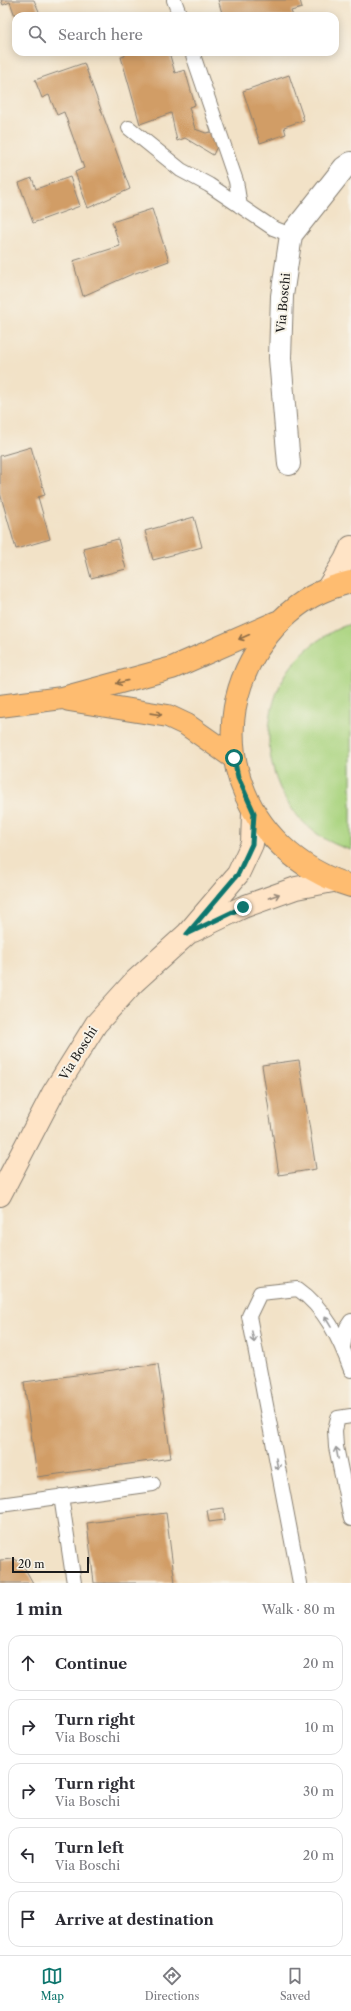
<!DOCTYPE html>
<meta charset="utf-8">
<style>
body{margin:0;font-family:"Libre Caslon Text",serif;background:#f7f7f7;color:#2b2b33}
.scale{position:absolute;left:12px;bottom:10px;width:77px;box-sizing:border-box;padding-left:4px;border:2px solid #1c1c1c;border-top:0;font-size:11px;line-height:14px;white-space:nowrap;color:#1c1c1c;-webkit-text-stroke:3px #f7f3e8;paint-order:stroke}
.stop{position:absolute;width:12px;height:12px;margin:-9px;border:3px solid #0f766e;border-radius:50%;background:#fff}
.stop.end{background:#0f766e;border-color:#fff;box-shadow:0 1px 4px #0008}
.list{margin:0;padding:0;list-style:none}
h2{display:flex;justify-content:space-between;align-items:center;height:52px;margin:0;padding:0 16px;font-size:17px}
h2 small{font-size:13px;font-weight:400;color:#7c7c81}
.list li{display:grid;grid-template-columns:26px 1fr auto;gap:12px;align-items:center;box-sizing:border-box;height:56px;margin:0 8px 8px;padding:0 8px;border:1px solid #e1e1e2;border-radius:12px}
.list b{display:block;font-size:15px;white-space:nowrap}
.list p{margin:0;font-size:13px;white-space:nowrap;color:#7c7c81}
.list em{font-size:13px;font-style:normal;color:#7c7c81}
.icon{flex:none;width:22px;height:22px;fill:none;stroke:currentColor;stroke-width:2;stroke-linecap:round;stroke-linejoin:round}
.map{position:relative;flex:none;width:351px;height:1583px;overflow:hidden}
.search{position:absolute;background:#fff;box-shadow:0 2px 10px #0003;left:12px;right:12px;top:12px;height:44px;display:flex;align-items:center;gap:10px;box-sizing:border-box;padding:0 14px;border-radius:12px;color:#7c7c81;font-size:15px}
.sheet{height:372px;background:#fff}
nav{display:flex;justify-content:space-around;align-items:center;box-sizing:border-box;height:56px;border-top:1px solid #e1e1e2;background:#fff;font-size:11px;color:#7c7c81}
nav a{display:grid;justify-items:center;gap:2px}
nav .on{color:#0f766e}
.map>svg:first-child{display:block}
.green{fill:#aad480;stroke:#63784e}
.building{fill:#d19d66}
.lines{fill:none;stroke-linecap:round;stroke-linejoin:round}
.service-casing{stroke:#877f72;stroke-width:16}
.minor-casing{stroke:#877f72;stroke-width:24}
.secondary-casing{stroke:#877f72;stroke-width:24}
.primary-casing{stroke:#877f72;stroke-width:24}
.service{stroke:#fff;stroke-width:14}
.minor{stroke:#fff;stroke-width:22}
.secondary{stroke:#ffe4c6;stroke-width:22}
.primary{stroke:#febc70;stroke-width:22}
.oneway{stroke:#8d6c46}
.oneway2{stroke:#998a7a}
.oneway3{stroke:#999}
.route{stroke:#0f766e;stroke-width:5}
.labels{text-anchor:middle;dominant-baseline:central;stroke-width:4;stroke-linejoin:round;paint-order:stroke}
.street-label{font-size:12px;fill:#1c1c1c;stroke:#f7f3e8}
</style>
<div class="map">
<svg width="351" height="1583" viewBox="0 0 351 1583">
<rect width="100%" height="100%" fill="#f7f3e8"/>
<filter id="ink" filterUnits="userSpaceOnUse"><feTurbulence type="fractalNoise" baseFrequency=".025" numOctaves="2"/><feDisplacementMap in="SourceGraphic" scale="8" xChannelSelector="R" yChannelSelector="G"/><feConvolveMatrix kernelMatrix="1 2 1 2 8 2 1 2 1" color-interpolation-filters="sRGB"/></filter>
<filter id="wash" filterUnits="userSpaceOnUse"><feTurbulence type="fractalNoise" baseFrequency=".012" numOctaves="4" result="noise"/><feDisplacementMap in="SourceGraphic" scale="16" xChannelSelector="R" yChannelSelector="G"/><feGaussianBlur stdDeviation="0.9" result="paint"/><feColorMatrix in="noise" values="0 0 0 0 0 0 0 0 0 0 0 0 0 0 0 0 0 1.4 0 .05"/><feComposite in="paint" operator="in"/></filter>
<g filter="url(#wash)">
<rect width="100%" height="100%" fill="#f2e2c7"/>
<path class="green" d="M 351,624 L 351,850 C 259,824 240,696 316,642 C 327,634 339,627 351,624 Z"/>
<g id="blocks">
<path class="building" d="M 1,0 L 34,0 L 41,16 L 15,16 L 10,2 L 3,5 Z
M 218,0 L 300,0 L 302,8 L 291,11 L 293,16 L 223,16 Z
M 124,52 L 169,52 L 175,73 L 185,70 L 195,105 L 189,107 L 195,129 L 206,133 L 215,131 L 219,142 L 213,155 L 185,138 L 177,141 L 171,113 L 140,124 L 121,57 L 125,56 Z
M 84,63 L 130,189 L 88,208 L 75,172 L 84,168 L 64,112 L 57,115 L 49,95 L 42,98 L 35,80 Z
M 289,75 L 304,120 L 284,127 L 286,134 L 260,143 L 243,91 Z
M 70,177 L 80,206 L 33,223 L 19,183 L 32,178 L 36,189 Z
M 152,209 L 169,261 L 130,275 L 83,296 L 73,261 L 120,246 L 112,222 Z
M 31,447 L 45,495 L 38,497 L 50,539 L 16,549 L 0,493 L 0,456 Z
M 194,517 L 202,547 L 153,560 L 145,531 Z
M 118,539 L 126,569 L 91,578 L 83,548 Z
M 299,1060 L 316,1169 L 279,1175 L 262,1065 Z
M 158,1364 L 171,1458 L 37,1477 L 24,1382 Z
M 224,1508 L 225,1520 L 209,1522 L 207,1510 Z
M 166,1513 L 175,1583 L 94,1583 L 87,1523 Z
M 15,1559 L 23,1565 L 33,1583 L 0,1583 L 0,1560 Z"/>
</g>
</g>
<g filter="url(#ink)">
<use href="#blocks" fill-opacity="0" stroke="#877f72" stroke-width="1"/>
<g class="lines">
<g class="service-casing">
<path id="service" d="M 174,0 L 180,16
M 192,52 L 236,181 L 240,206
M 129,128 L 181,170 L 209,185 L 273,228 L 291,235
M 343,1347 L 347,1327 L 351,1321
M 351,1416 L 338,1418 L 335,1430 L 336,1447 L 351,1519
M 61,1496 L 74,1583
M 0,1505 L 153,1484
M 300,1583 L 249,1316 L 260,1293 L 298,1289 C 325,1308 340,1339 351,1370"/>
</g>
<g class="minor-casing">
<path id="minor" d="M 289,464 L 280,358 L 282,296 L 291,235 L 344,168 L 351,163"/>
</g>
<g class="secondary-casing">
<path id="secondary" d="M 327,589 L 345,560 L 351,547
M 193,931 L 243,907 L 296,888 L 333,881
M 0,1195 L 53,1093 L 96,1024 L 134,982 L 187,934 L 238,874 L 252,844 L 253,813"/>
</g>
<g class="primary-casing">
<path id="primary" d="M 351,582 C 343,584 335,586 328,589 C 304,598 284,615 268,635 C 195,727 241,853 351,886
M 69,700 L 168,716 L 187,725 L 234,758
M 0,706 L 62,698 L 172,668 L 277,622"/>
</g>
<use href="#service" class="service"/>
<use href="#minor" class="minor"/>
<use href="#secondary" class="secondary"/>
<use href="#primary" class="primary"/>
</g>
<defs><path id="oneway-shaft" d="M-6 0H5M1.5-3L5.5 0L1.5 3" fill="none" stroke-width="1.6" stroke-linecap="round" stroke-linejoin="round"/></defs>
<g class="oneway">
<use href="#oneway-shaft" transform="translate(244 637) rotate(156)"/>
<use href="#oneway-shaft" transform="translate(122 682) rotate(165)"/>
<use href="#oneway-shaft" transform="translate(156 714) rotate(8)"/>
</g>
<use class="oneway2" href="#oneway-shaft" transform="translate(274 896) rotate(-20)"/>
<g class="oneway3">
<use href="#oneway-shaft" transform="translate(328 1322) rotate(-121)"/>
<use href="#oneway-shaft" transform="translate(253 1337) rotate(79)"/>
<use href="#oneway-shaft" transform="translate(337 1453) rotate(-101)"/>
<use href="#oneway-shaft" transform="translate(277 1464) rotate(79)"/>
</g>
</g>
<g class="lines" filter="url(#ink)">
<path class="route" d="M 234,758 L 238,777 L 254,813 L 252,844 L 238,874 L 187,934 L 243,907"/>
</g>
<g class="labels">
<g class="street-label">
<text transform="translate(283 303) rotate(-85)">Via Boschi</text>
<text transform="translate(78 1053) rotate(-58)">Via Boschi</text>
</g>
</g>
</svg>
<div class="scale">20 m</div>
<div class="stop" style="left:234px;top:758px"></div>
<div class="stop end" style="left:243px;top:907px"></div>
<div class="search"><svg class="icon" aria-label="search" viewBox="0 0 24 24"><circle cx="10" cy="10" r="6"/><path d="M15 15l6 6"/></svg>Search here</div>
</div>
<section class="sheet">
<h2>1 min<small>Walk · 80 m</small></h2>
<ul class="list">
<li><svg class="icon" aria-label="ahead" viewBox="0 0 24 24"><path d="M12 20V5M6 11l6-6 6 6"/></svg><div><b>Continue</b></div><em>20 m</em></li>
<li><svg class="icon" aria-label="right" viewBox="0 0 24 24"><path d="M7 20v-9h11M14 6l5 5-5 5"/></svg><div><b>Turn right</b><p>Via Boschi</p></div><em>10 m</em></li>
<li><svg class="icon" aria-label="right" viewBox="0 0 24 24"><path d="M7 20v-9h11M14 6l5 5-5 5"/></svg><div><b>Turn right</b><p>Via Boschi</p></div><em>30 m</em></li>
<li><svg class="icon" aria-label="left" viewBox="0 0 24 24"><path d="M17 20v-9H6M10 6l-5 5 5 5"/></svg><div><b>Turn left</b><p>Via Boschi</p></div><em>20 m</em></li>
<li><svg class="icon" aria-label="arrive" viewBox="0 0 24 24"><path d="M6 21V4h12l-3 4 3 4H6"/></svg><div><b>Arrive at destination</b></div></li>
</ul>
</section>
<nav>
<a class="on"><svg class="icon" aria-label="map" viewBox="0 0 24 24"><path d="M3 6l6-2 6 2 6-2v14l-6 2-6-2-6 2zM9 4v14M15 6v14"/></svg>Map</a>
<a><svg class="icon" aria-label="directions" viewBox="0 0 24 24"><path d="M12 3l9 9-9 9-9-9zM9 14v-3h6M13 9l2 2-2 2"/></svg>Directions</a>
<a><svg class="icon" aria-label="saved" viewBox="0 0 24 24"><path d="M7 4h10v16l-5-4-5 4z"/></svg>Saved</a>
</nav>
